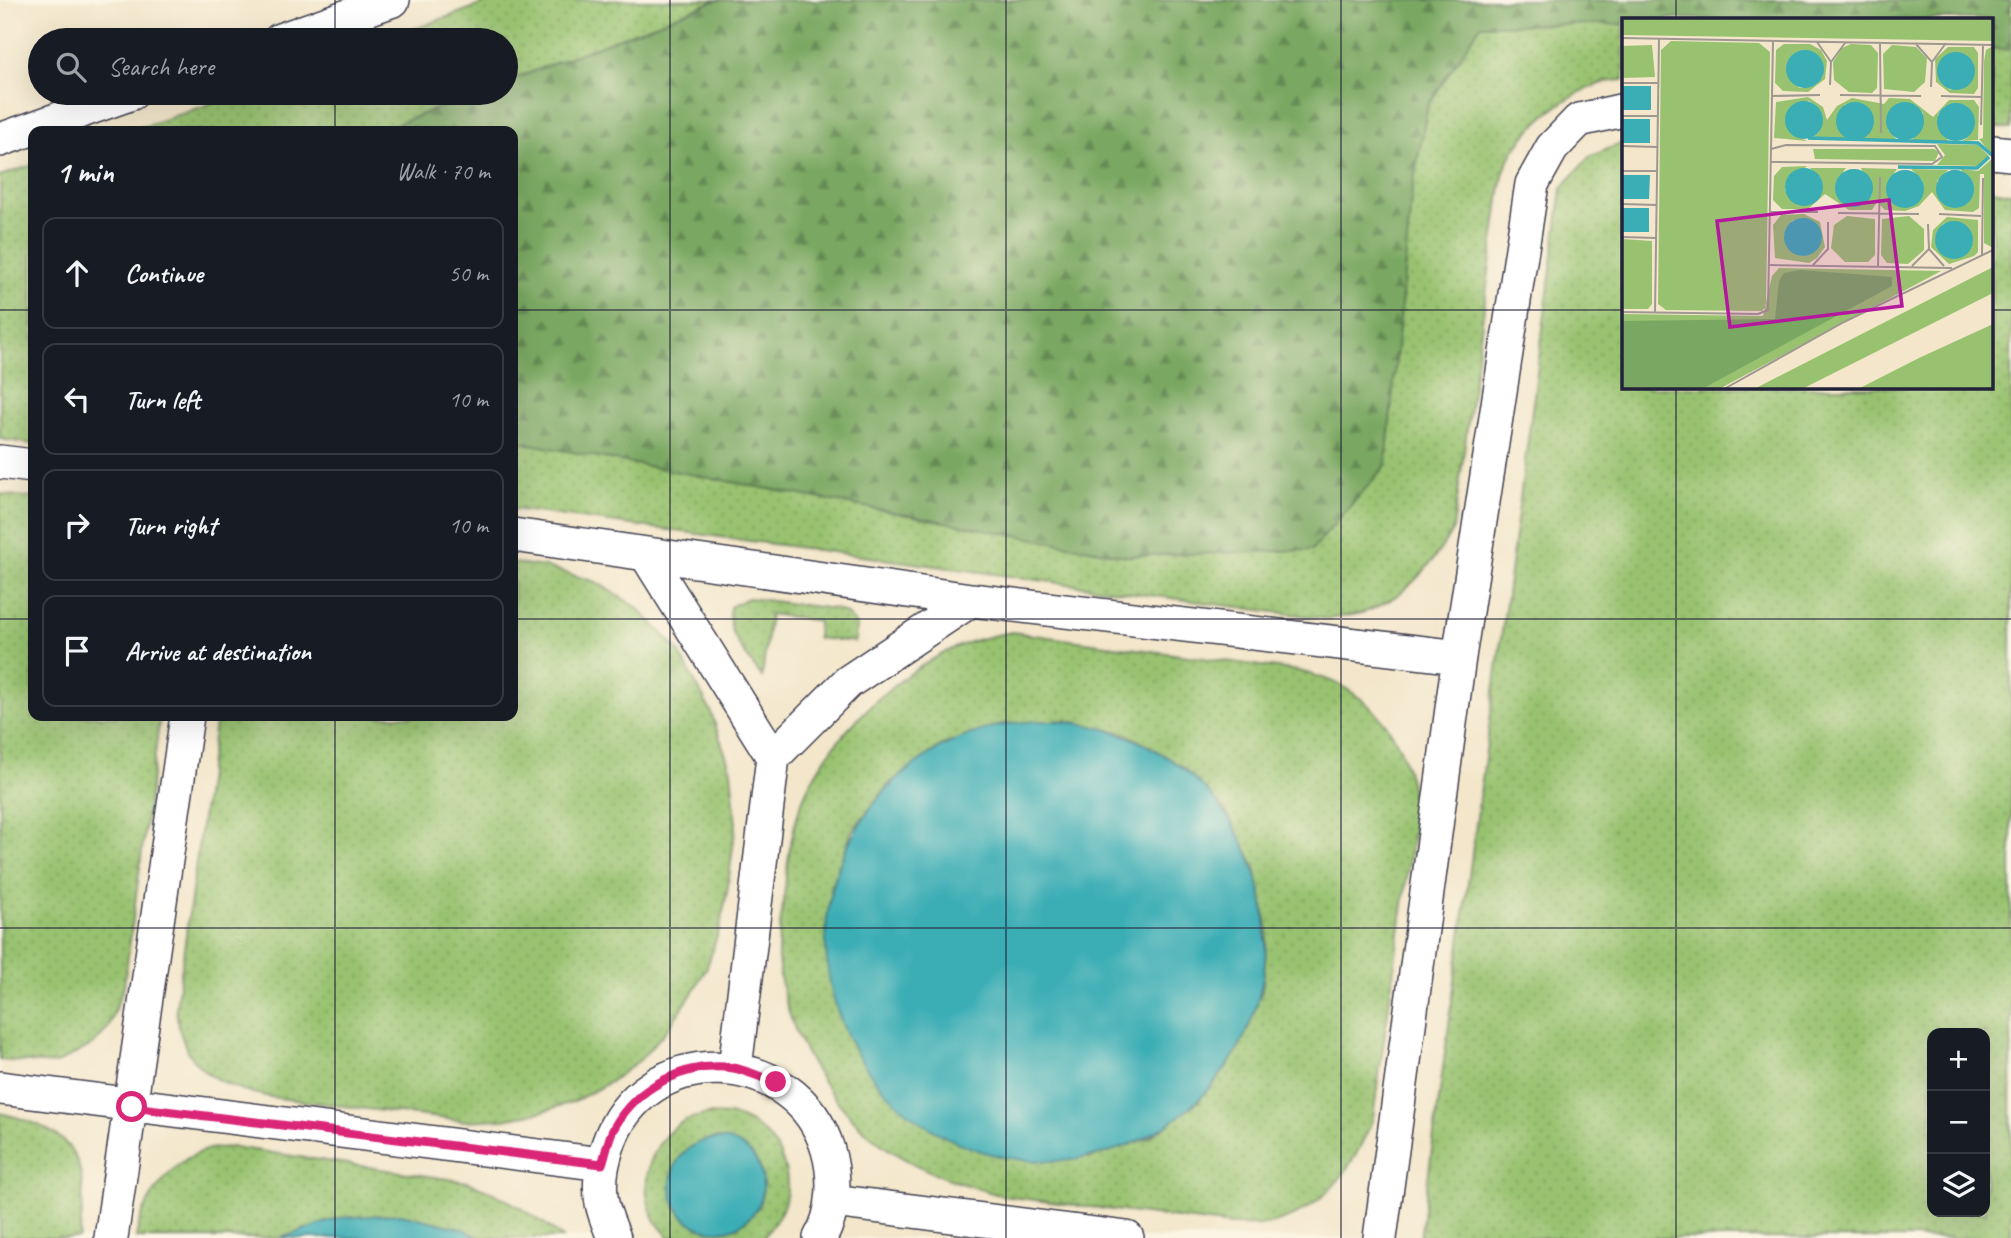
<!DOCTYPE html>
<meta charset="utf-8">
<style>
body{margin:0;font-family:Caveat,sans-serif;background:#20242c;color:#f1f3f6}
.controls{position:absolute;right:21px;bottom:21px;display:grid;overflow:hidden;border-radius:14px;box-shadow:0 7px 28px #0002}
.controls button{width:63px;height:63px;display:grid;place-items:center;padding:0;border:0;border-bottom:2px solid #363941;background:#171b24;color:#f1f3f6;font:35px sans-serif}
.stop{position:absolute;width:21px;height:21px;margin:-16px;border:5px solid #db2777;border-radius:50%;background:#fff}
.stop.end{background:#db2777;border-color:#fff;box-shadow:0 2px 7px #0008}
.list{margin:0;padding:0;list-style:none}
h2{display:flex;justify-content:space-between;align-items:center;height:91px;margin:0;padding:0 28px;font-size:30px}
h2 small{font-size:23px;font-weight:400;color:#9ea1a6}
.list li{display:grid;grid-template-columns:46px 1fr auto;gap:21px;align-items:center;box-sizing:border-box;height:112px;margin:0 14px 14px;padding:0 14px;border:2px solid #363941;border-radius:14px}
.list b{display:block;font-size:26px;white-space:nowrap}
.list em{font-size:23px;font-style:normal;color:#9ea1a6}
.icon{flex:none;width:38px;height:38px;fill:none;stroke:currentColor;stroke-width:2;stroke-linecap:round;stroke-linejoin:round}
.map{position:relative;flex:none;width:2011px;height:1238px;overflow:hidden}
.search{position:absolute;background:#171b24;box-shadow:0 7px 28px #0002;left:28px;top:28px;width:490px;height:77px;display:flex;align-items:center;gap:18px;box-sizing:border-box;padding:0 24px;border-radius:38px;color:#9ea1a6;font-size:26px}
.panel{position:absolute;background:#171b24;box-shadow:0 7px 28px #0002;left:28px;top:126px;width:490px;height:595px;border-radius:14px}
.map>svg:first-child{display:block}
.grass{fill:url(#grass-dots);stroke:#5d7255;stroke-width:2;fill-rule:evenodd}
.forest{fill:url(#forest-firs);stroke:#4e654e;stroke-width:2}
.water{fill:#3badb5;stroke:#2e6878;stroke-width:2}
.lines{fill:none;stroke-linecap:round;stroke-linejoin:round}
.lane-casing{stroke:#413f50;stroke-width:36}
.lane{stroke:#fff;stroke-width:33}
.route{stroke:#db2777;stroke-width:9}
.grid{fill:none;stroke:#22223b;stroke-width:2;stroke-opacity:0.55}
.inset-river{fill:none;stroke:#3badb5;stroke-width:3.5}
.inset-road{fill:none;stroke:#9f9891;stroke-width:2}
.view{fill:#b5179e;fill-opacity:0.15;stroke:#b5179e;stroke-width:3.5}
.inset-edge{fill:none;stroke:#22223b;stroke-width:3.5}
</style>
<div class="map">
<svg width="2011" height="1238" viewBox="0 0 2011 1238">
<defs>
<pattern id="grass-dots" width="8" height="8" patternUnits="userSpaceOnUse" patternTransform="scale(1.75)"><rect width="8" height="8" fill="#98c26f"/><path d="M2 2h.1M6 6h.1" fill="none" stroke="#83a661" stroke-width="1.8" stroke-linecap="round"/></pattern>
<pattern id="forest-firs" width="22" height="20" patternUnits="userSpaceOnUse" patternTransform="scale(1.75)"><rect width="22" height="20" fill="#7aa862"/><path d="M5 1l3.5 6h-7zM16 11l3.5 6h-7z" fill="#648852"/></pattern>
</defs>
<rect width="100%" height="100%" fill="#fcf5e5"/>
<filter id="ink" filterUnits="userSpaceOnUse"><feTurbulence type="fractalNoise" baseFrequency=".0143" numOctaves="2"/><feDisplacementMap in="SourceGraphic" scale="14" xChannelSelector="R" yChannelSelector="G"/><feConvolveMatrix kernelMatrix="1 2 1 2 8 2 1 2 1" color-interpolation-filters="sRGB"/></filter>
<filter id="wash" filterUnits="userSpaceOnUse"><feTurbulence type="fractalNoise" baseFrequency=".00686" numOctaves="4" result="noise"/><feDisplacementMap in="SourceGraphic" scale="28" xChannelSelector="R" yChannelSelector="G"/><feGaussianBlur stdDeviation="1.57" result="paint"/><feColorMatrix in="noise" values="0 0 0 0 0 0 0 0 0 0 0 0 0 0 0 0 0 1.4 0 .05"/><feComposite in="paint" operator="in"/></filter>
<g filter="url(#wash)">
<rect width="100%" height="100%" fill="#f3e6ca"/>
<path class="grass" d="M 494,0 L 2011,0 L 2011,129 L 1992,126 L 1992,19 L 1624,19 L 1624,80 C 1579,80 1517,129 1504,172 C 1500,186 1499,201 1497,215 L 1453,529 C 1433,565 1405,598 1365,612 C 1353,616 1339,617 1327,619 L 513,509 L 513,131 L 131,131 L 241,93 L 506,93 L 506,40 L 384,40 Z
M 1624,142 L 1624,387 L 1992,387 L 1992,190 L 2011,193 L 2011,1238 L 1420,1238 L 1562,188 L 1589,157 ZM 1932,1033 L 1985,1033 L 1985,1212 L 1932,1212 Z
M 33,165 L 33,444 L 0,439 L 0,176 Z
M 0,494 L 33,498 L 33,716 L 160,716 L 124,986 L 108,1028 L 94,1044 L 56,1064 L 0,1060 Z
M 513,563 L 546,567 L 596,582 L 638,608 L 678,650 L 710,710 L 731,770 L 736,823 L 727,893 L 720,927 L 707,967 L 692,994 L 666,1031 L 640,1060 L 610,1082 L 575,1101 L 541,1112 L 504,1119 L 464,1121 L 270,1097 C 216,1085 181,1069 176,1008 L 216,716 L 513,716 Z
M 748,598 L 835,609 L 847,614 L 856,625 L 855,642 L 817,638 L 818,621 L 770,614 L 762,677 C 746,654 726,636 730,607 Z
M 1012,632 L 1299,671 C 1312,675 1328,678 1340,685 C 1394,715 1411,760 1415,819 L 1373,1118 C 1354,1167 1325,1210 1270,1224 C 1258,1226 1244,1225 1232,1225 L 1003,1196 C 946,1180 890,1161 850,1116 C 812,1075 782,1016 778,959 C 777,936 783,909 785,886 C 788,855 793,820 806,792 C 831,737 892,679 946,652 C 967,641 989,636 1012,632 ZM 1065,720 L 1127,734 L 1182,766 L 1226,811 L 1255,867 L 1268,929 L 1262,992 L 1200,1100 L 1149,1138 L 1090,1158 L 830,890 L 852,831 L 891,782 L 942,745 L 1002,724 Z
M 0,1113 C 79,1131 90,1161 79,1238 L 0,1238 Z
M 708,1114 C 715,1115 723,1114 730,1115 C 768,1122 795,1164 785,1201 C 781,1216 772,1226 763,1238 L 670,1238 C 666,1233 659,1227 656,1221 C 635,1187 650,1138 686,1120 C 693,1117 701,1116 708,1114 ZM 714,1138 C 750,1143 766,1163 761,1199 L 700,1142 Z
M 234,1147 L 468,1182 C 504,1196 533,1213 563,1238 L 480,1238 L 463,1229 L 339,1218 L 281,1238 L 136,1238 C 141,1203 171,1160 206,1150 C 215,1147 226,1148 234,1147 Z"/>
<path class="forest" d="M 717,0 L 2011,0 L 2011,50 L 1992,48 L 1992,19 L 1624,19 L 1624,24 L 1481,25 L 1428,105 L 1412,190 L 1386,465 L 1312,550 L 1126,556 L 513,441 L 513,131 L 378,131 L 478,93 L 506,93 L 506,82 Z"/>
<path class="water" d="M826 941a220 220 0 1 1 440 0a220 220 0 1 1-440 0Z
M671 1185a46 46 0 1 1 92 0a46 46 0 1 1-92 0Z
M 401,1214 L 463,1229 L 480,1238 L 281,1238 L 339,1218 Z"/>
</g>
<g filter="url(#ink)">
<g class="lines">
<g class="lane-casing">
<path id="lane" d="M 280,40 L 393,0
M 0,140 L 132,93
M 1992,152 L 2011,154
M 0,462 L 33,466
M 513,535 L 971,600 L 1459,657
M 647,556 L 773,757
M 735,1068 L 773,757 L 848,682 L 971,600
M 0,1088 L 602,1164
M 833,1201 L 1127,1238
M 111,1238 L 187,716
M 614,1238 C 610,1227 604,1214 602,1203 C 598,1184 602,1163 608,1145 C 643,1039 797,1045 828,1150 C 836,1179 835,1212 820,1238
M 1380,1238 L 1459,657 L 1532,184 L 1552,148 L 1579,120 L 1624,110"/>
</g>
<use href="#lane" class="lane"/>
</g>
</g>
<g class="lines" filter="url(#ink)">
<path class="route" d="M 132,1107 L 602,1164 C 606,1153 608,1138 614,1128 C 637,1086 687,1061 734,1068 C 748,1071 762,1078 776,1082"/>
</g>
<path class="grid" d="M 335,0 L 335,40M 670,0 L 670,1238M 1006,0 L 1006,1238M 1341,0 L 1341,1238M 1676,0 L 1676,19M 335,93 L 335,131M 0,310 L 33,310M 513,310 L 1624,310M 1992,310 L 2011,310M 1676,387 L 1676,1238M 0,619 L 33,619M 513,619 L 2011,619M 335,716 L 335,1238M 0,928 L 2011,928"/>
<g transform="translate(1622 18)">
<rect width="371" height="371" fill="#f3e6ca"/>
<path d="M 0,0 L 371,0 L 371,23 L 0,17 ZM 49,23 L 137,25 L 148,34 L 144,288 L 140,293 L 44,292 L 36,286 L 39,32 ZM 188,26 L 199,32 L 205,43 L 203,61 L 186,74 L 161,73 L 153,65 L 154,32 L 162,26 ZM 188,33 L 200,43 L 201,58 L 194,67 L 178,70 L 169,64 L 168,39 ZM 229,26 L 249,27 L 256,35 L 255,70 L 250,75 L 227,74 L 212,62 L 211,44 L 220,30 ZM 30,27 L 33,59 L 0,60 L 0,28 ZM 270,27 L 294,29 L 305,40 L 303,64 L 292,74 L 262,71 L 261,36 ZM 371,28 L 371,136 L 369,136 L 357,121 L 361,120 L 362,44 L 364,32 ZM 326,29 L 352,29 L 356,35 L 356,70 L 352,76 L 328,75 L 314,64 L 313,41 ZM 328,35 L 339,35 L 329,72 L 320,66 ZM 186,79 L 201,89 L 205,102 L 215,88 L 230,80 L 262,86 L 267,80 L 288,81 L 311,99 L 327,82 L 352,82 L 357,89 L 356,122 L 340,123 L 345,120 L 323,88 L 316,97 L 326,123 L 290,123 L 301,95 L 288,85 L 269,91 L 266,112 L 276,123 L 239,122 L 247,114 L 232,84 L 222,87 L 223,119 L 227,122 L 188,122 L 197,114 L 196,89 L 187,83 L 167,90 L 168,115 L 185,123 L 152,120 L 154,84 ZM 315,126 L 356,127 L 367,138 L 356,148 L 315,147 L 323,137 ZM 191,131 L 312,131 L 317,134 L 313,143 L 193,141 ZM 371,140 L 371,230 L 362,225 L 362,156 L 358,156 L 357,190 L 351,194 L 323,192 L 310,174 L 297,188 L 283,193 L 263,192 L 255,184 L 250,192 L 227,192 L 203,176 L 186,191 L 160,191 L 151,182 L 152,158 L 160,149 L 185,148 L 163,167 L 163,173 L 188,187 L 199,176 L 199,161 L 188,150 L 224,150 L 221,154 L 243,185 L 250,177 L 239,150 L 275,151 L 272,155 L 289,189 L 300,178 L 300,162 L 289,151 L 326,152 L 315,163 L 319,184 L 328,189 L 344,186 L 350,178 L 339,151 L 356,153 ZM 159,197 L 182,196 L 198,204 L 203,229 L 195,240 L 187,245 L 153,240 L 151,207 ZM 180,200 L 200,221 L 195,231 L 181,238 L 171,235 L 162,217 L 170,203 ZM 225,198 L 253,201 L 253,237 L 246,244 L 223,244 L 209,230 L 212,207 ZM 287,198 L 302,211 L 302,232 L 286,246 L 265,245 L 259,237 L 260,201 ZM 325,199 L 356,202 L 356,234 L 352,238 L 327,246 L 309,229 L 311,212 ZM 332,203 L 346,209 L 351,224 L 343,237 L 328,240 L 318,234 L 313,220 L 321,206 ZM 0,221 L 30,223 L 30,286 L 26,291 L 0,291 ZM 371,249 L 371,275 L 180,371 L 132,371 ZM 157,250 L 319,253 L 97,371 L 0,371 L 0,296 L 141,298 L 150,258 ZM 371,306 L 371,371 L 236,371 L 297,340 Z" fill="#98c26f" fill-rule="evenodd"/>
<path d="M 178,252 L 270,259 L 270,268 L 80,371 L 0,371 L 0,303 L 153,301 L 157,263 L 162,255 Z" fill="#7aa862"/>
<path d="M164 51a19 19 0 1 1 38 0a19 19 0 1 1-38 0ZM315 53a19 19 0 1 1 38 0a19 19 0 1 1-38 0ZM 0,68 L 29,68 L 29,92 L 0,92 ZM163 102a19 19 0 1 1 38 0a19 19 0 1 1-38 0ZM214 103a19 19 0 1 1 38 0a19 19 0 1 1-38 0ZM264 103a19 19 0 1 1 38 0a19 19 0 1 1-38 0ZM315 104a19 19 0 1 1 38 0a19 19 0 1 1-38 0ZM 0,101 L 28,101 L 28,125 L 0,125 ZM163 169a19 19 0 1 1 38 0a19 19 0 1 1-38 0ZM213 170a19 19 0 1 1 38 0a19 19 0 1 1-38 0ZM264 171a19 19 0 1 1 38 0a19 19 0 1 1-38 0ZM314 171a19 19 0 1 1 38 0a19 19 0 1 1-38 0ZM 0,157 L 28,157 L 27,181 L 0,181 ZM 0,190 L 27,190 L 27,214 L 0,214 ZM162 219a19 19 0 1 1 38 0a19 19 0 1 1-38 0ZM313 222a19 19 0 1 1 38 0a19 19 0 1 1-38 0Z" fill="#3badb5"/>
<path class="inset-river" d="M 186,120 L 356,125 L 371,138M 276,149 L 355,150 L 367,139"/>
<path class="inset-road" d="M 0,20 L 371,27M 195,24 L 209,44 L 208,67M 258,25 L 259,115M 293,25 L 310,44 L 309,69M 209,44 L 223,25M 310,44 L 324,25M 0,65 L 36,65M 218,77 L 299,78M 150,78 L 198,77M 319,78 L 359,79M 0,98 L 36,98M 359,107 L 361,27M 0,128 L 35,129M 149,144 L 310,146 L 320,139 L 313,128 L 164,127 L 149,131M 0,153 L 35,153M 0,186 L 35,187M 149,194 L 196,194M 216,195 L 297,196M 317,196 L 359,198M 306,206 L 307,231 L 322,248M 0,219 L 34,220M 360,237 L 361,160M 148,247 L 330,250M 191,247 L 206,231 L 206,204M 256,248 L 258,159M 290,248 L 307,231M 0,294 L 136,296 L 146,292 L 151,24M 33,295 L 37,21M 102,371 L 222,304 L 371,232"/>
<path class="view" d="M 267,182 L 280,288 L 108,309 L 95,203 Z"/>
<rect width="371" height="371" class="inset-edge"/>
</g>
</svg>
<div class="controls">
<button>+</button>
<button>−</button>
<button><svg class="icon" aria-label="layers" viewBox="0 0 24 24"><path d="M12 4l9 5-9 5-9-5zM3 14l9 5 9-5"/></svg></button>
</div>
<div class="stop" style="left:132px;top:1107px"></div>
<div class="stop end" style="left:776px;top:1082px"></div>
<div class="search"><svg class="icon" aria-label="search" viewBox="0 0 24 24"><circle cx="10" cy="10" r="6"/><path d="M15 15l6 6"/></svg>Search here</div>
<section class="panel">
<h2>1 min<small>Walk · 70 m</small></h2>
<ul class="list">
<li><svg class="icon" aria-label="ahead" viewBox="0 0 24 24"><path d="M12 20V5M6 11l6-6 6 6"/></svg><div><b>Continue</b></div><em>50 m</em></li>
<li><svg class="icon" aria-label="left" viewBox="0 0 24 24"><path d="M17 20v-9H6M10 6l-5 5 5 5"/></svg><div><b>Turn left</b></div><em>10 m</em></li>
<li><svg class="icon" aria-label="right" viewBox="0 0 24 24"><path d="M7 20v-9h11M14 6l5 5-5 5"/></svg><div><b>Turn right</b></div><em>10 m</em></li>
<li><svg class="icon" aria-label="arrive" viewBox="0 0 24 24"><path d="M6 21V4h12l-3 4 3 4H6"/></svg><div><b>Arrive at destination</b></div></li>
</ul>
</section>
</div>
